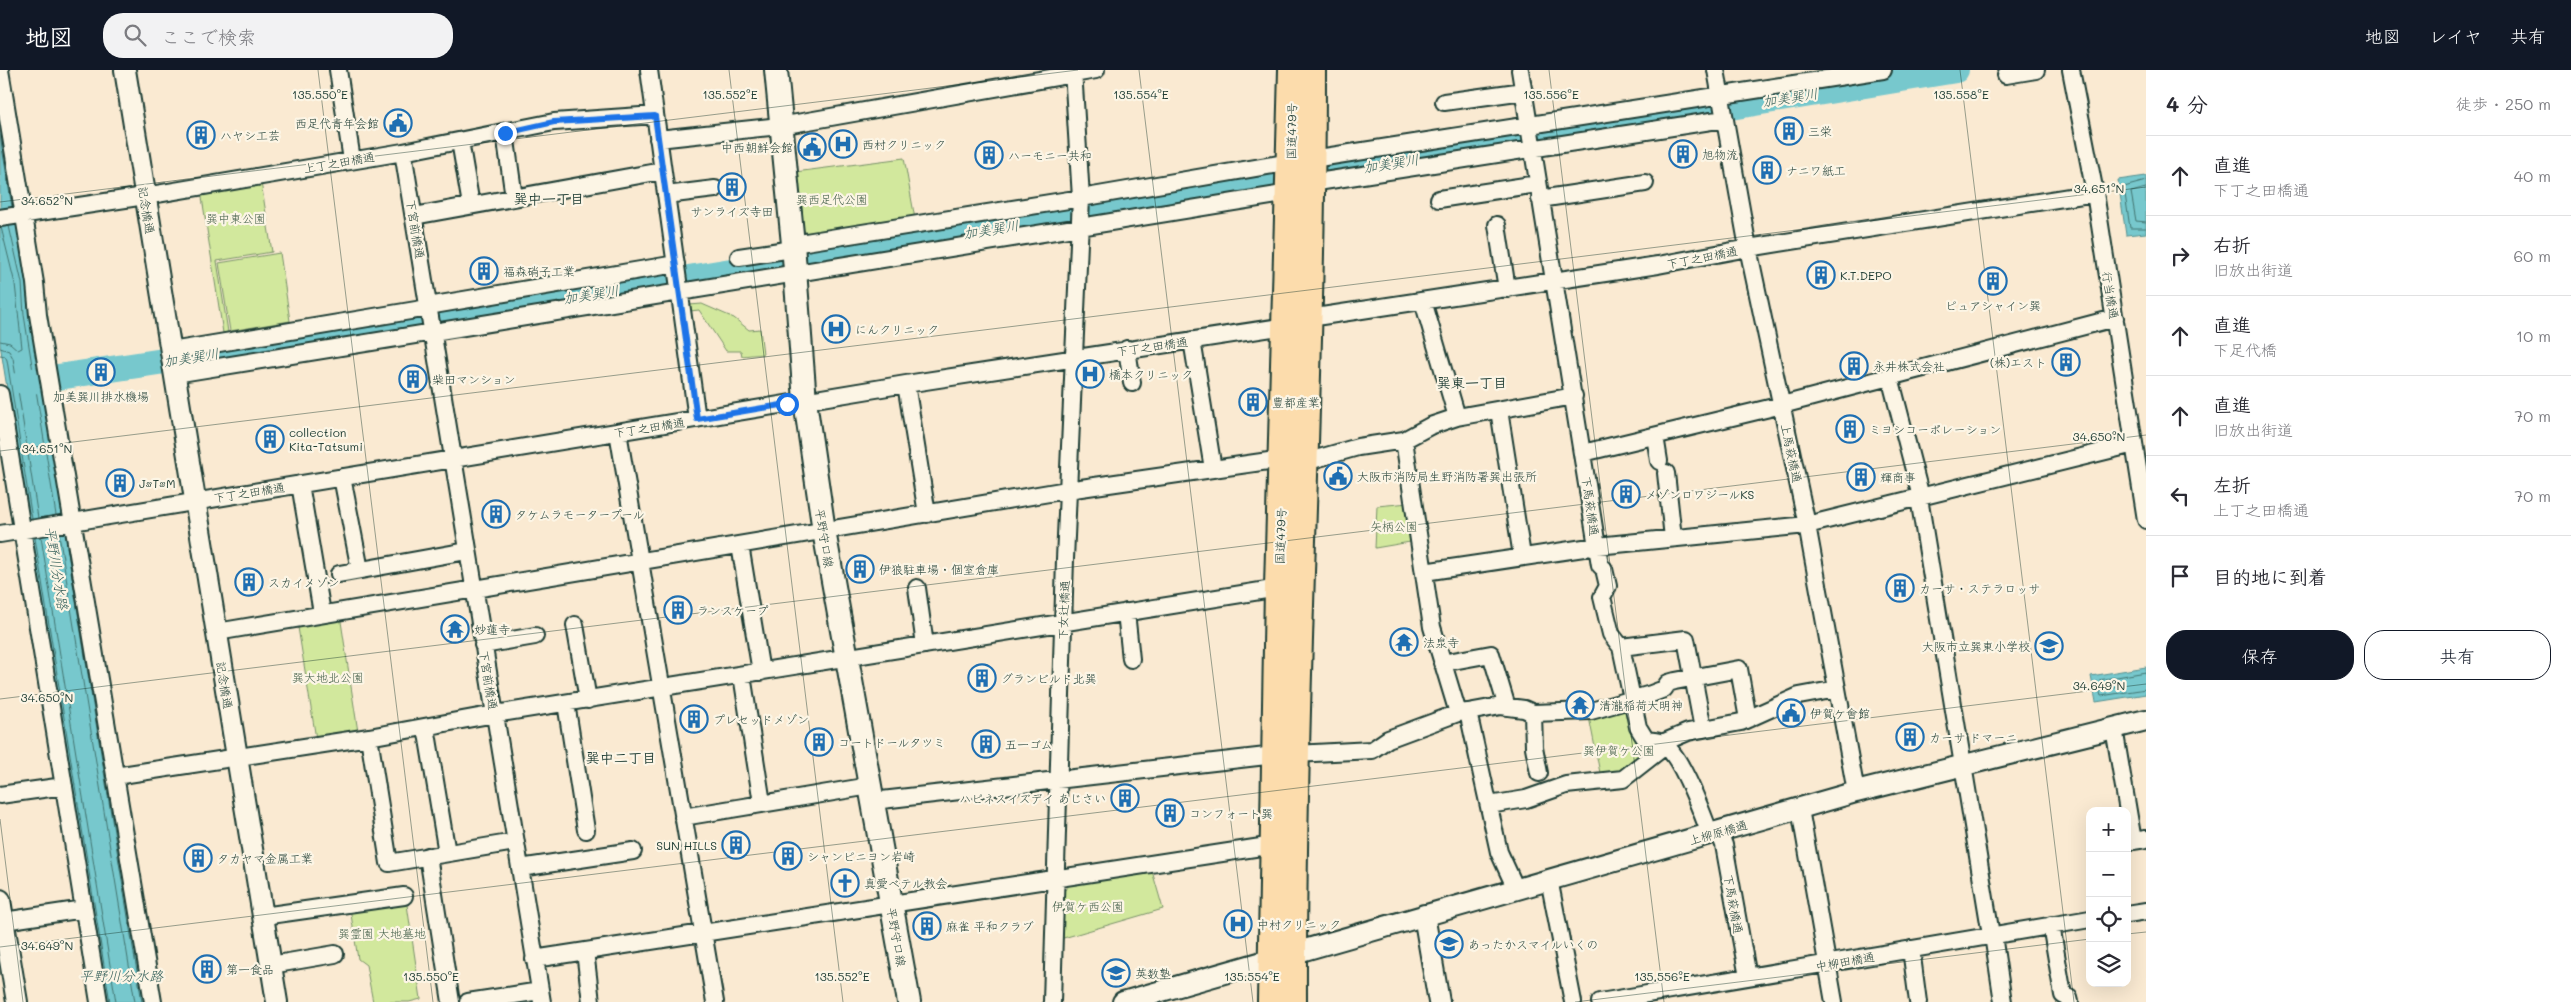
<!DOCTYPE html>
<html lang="ja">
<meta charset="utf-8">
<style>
body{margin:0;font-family:Mali,"Klee One",sans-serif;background:#f2f2f3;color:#2b2b33}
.controls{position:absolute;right:15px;bottom:15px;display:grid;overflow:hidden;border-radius:10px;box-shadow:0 5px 20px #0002}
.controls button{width:45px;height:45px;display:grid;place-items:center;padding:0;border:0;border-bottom:1px solid #e1e1e2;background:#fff;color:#2b2b33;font:25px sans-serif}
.stop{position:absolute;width:15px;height:15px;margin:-11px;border:4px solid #1a73e8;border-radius:50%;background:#fff}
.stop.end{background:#1a73e8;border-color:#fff;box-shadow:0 1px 5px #0008}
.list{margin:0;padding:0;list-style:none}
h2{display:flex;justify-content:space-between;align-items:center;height:65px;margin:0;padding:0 20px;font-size:21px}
h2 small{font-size:16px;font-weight:400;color:#7c7c81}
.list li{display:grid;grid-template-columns:32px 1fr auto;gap:15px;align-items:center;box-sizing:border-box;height:80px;padding:0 20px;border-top:1px solid #e1e1e2}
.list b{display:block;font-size:19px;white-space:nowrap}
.list p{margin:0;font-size:16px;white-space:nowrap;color:#7c7c81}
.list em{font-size:16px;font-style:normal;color:#7c7c81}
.actions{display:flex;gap:10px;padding:15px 20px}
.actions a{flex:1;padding:11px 0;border:1px solid #111827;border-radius:20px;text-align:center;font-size:18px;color:#111827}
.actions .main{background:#111827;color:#fff}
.icon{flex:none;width:28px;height:28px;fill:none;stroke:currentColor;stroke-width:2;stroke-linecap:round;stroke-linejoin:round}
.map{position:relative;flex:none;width:2146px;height:932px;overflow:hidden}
header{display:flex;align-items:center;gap:30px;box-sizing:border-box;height:70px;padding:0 25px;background:#111827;color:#fff}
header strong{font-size:24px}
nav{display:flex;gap:28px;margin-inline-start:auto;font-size:18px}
.search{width:350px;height:45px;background:#f2f2f3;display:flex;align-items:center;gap:12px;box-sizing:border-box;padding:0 18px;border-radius:20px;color:#7c7c81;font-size:19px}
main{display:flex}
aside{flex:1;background:#fff}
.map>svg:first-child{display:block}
.green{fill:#d2e89d;stroke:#789268}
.water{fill:#77c8cd;stroke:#549090}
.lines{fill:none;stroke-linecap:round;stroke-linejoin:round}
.shore{stroke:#427571;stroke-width:1}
.river{stroke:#77c8cd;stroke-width:26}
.minor-casing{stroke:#1f3d34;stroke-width:20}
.tertiary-casing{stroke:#1f3d34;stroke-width:24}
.secondary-casing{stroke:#1f3d34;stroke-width:26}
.trunk-casing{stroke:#1f3d34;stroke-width:30}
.minor{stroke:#fcf5e5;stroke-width:16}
.tertiary{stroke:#fcf5e5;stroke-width:20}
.secondary{stroke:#fcf5e5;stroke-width:22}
.trunk{stroke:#fcdcac;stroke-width:26}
.route{stroke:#1a73e8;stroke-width:6}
.ticks{fill:none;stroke:#1f3d34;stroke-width:1;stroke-opacity:0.45}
.labels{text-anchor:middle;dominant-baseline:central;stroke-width:4.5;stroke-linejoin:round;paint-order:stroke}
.poi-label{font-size:12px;fill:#1f3d34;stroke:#fcf5e5;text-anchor:start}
.street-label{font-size:12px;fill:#1f3d34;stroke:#fcf5e5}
.park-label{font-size:12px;fill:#435f49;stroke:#fcf5e5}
.water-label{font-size:14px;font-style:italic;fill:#35605a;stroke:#fcf5e5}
.neighbourhood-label{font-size:14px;font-weight:bold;fill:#1f3d34;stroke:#fcf5e5}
.ticks-label{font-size:12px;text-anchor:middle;fill:#1f3d34;stroke:#fcf5e5;stroke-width:4.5;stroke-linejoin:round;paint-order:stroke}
</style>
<header>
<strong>地図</strong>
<div class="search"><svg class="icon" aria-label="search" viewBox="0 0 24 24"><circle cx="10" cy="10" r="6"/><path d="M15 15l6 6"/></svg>ここで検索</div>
<nav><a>地図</a><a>レイヤ</a><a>共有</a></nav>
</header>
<main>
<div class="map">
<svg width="2146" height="932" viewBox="0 0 2146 932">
<rect width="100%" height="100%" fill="#faead2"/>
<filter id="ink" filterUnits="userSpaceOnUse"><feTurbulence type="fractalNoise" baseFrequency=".02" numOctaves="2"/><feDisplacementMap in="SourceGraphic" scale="10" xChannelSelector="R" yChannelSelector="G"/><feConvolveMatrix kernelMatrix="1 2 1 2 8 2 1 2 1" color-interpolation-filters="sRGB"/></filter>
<g filter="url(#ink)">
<path class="green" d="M 904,88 L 915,149 L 810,165 L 803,160 L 795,102 Z
M 261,112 L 272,182 L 217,191 L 228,262 L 223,263 L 201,121 Z
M 280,183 L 290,251 L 230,261 L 219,193 Z
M 702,234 L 734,248 L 749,260 L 760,259 L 763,284 L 742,286 L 741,281 L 726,281 L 699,240 L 690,241 L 689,235 Z
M 1409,433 L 1416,471 L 1375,478 L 1377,436 Z
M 340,545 L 358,662 L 316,669 L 297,551 Z
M 1629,637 L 1657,679 L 1630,702 L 1601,708 L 1589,647 Z
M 1152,801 L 1163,839 L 1060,869 L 1064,821 L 1069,815 Z
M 406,828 L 421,929 L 409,932 L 373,932 L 366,895 L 358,889 L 350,838 Z"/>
<path class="water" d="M 0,35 L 147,932 L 105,932 L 0,274 Z
M 2146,106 L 2146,163 L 2126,165 L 2118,110 Z
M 2146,597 L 2146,624 L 2096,632 L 2091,606 Z"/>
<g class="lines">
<path class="shore" d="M 0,65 L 12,137
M 2146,111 L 2124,117 L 2130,158 L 2146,158
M 2146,118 L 2131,122 L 2136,151 L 2146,152
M 9,156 L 22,213 L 24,245 L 56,445
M 0,271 L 10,273 L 18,280 L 22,278 L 15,214 L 1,157
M 0,278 L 9,281 L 13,288 L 38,448
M 0,285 L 5,286 L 7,290 L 32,449
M 59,464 L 135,932
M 41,467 L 116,932
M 35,468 L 110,932
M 67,477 L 142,932
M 2146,602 L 2099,610 L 2097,612 L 2101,626 L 2146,619"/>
<path class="river" d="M 25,312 L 403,255 L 1956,0"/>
<g class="minor-casing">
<path id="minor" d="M 0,0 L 35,213 L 38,245 L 153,932
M 338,0 L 352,90
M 649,0 L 697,349
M 1520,0 L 1600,495 L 1604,499 L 1608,516 L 1602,527 L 1611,564 L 1621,577 L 1638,657 L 1646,670 C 1651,671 1658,671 1662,673 C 1681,684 1702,743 1710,764
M 1716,0 L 1748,178 L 1807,455 L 1856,722
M 2071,0 L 2095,123 L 2146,450
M 2006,5 L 2036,0
M 1444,32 L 1524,21
M 505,63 L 514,128
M 658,69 L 780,56 L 1096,0
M 460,71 L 471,135
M 403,82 L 542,932
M 1312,89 L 1883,0
M 1311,113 L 1724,49
M 666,125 L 715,119
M 1439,129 L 1537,114
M 1540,129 L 1645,113
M 414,146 L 662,101
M 0,148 L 145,126 L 403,82 L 554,52 L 655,45
M 1497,155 L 1507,219
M 793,174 L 1081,128 L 1291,92
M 739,187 L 793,179
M 1423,231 L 1457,347
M 428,236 L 676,194
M 1192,270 L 1213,399
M 1127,279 L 1132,313
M 171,281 L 428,238
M 175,304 L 1289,123
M 1890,307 L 1921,427
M 906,314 L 927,444
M 0,324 L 99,932
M 1499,340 L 1522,486
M 618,362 L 715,932
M 1655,366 L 1659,391
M 1404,370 L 1432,557 L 1458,643 L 1468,642 L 1499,782 L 1516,819
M 1583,383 L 1782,335 L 2115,248
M 1305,392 L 1358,377 L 1404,370 L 1430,356 L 1457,347 L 1574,326
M 1666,403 L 1673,468
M 342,407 L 360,500
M 300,414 L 322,543
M 1919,428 L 1991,865
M 0,464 L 906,314 L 1286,256 L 1309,248 L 1658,195 L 1748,178 L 2095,123
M 740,475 L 761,602
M 1424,502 L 1597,476 L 1807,455 L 2134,374
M 339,504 L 467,481
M 917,518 L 925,575
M 1126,542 L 1131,589
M 575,555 L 588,630
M 217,562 L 1067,420 L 1282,389
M 483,575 L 535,566
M 1621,577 L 1686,569 L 1703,659
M 1442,593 L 1491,584 L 1507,637
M 742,605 L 762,733
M 566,633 L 586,760
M 1468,642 L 1501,636 L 1524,639 L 1533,643 L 1591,641 L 1651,624 L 1664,619 L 1668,613 L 1675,611 L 1739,599 L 1748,649
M 1533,643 L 1534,677 L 1539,703
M 426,657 L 447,783
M 2114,658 L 2133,771 L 2146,769
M 369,667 L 389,793 L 515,772
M 1662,673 L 1688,662 L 1741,652 L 1799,626 L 1837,619
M 1295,684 L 1372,680 L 1388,669 L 1458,643
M 115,706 L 369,667 L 495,644 L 1285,517
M 0,725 L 64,716
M 873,731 L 1275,685
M 1489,735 L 1526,729 L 1566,715 L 1623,709 L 1665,676
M 1800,739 L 1834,932
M 683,747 L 870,716
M 1719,762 L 1724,775 L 1748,907
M 428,786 L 451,932
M 520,798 L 633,781
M 1549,809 L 1573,932
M 2127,844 L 2146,841
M 263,846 L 404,826
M 4,851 L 84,839
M 2051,855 L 2063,925 L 2069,928 L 2070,932
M 1993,865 L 2003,932
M 1911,879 L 1918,932
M 585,881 L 591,932
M 534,889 L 1274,775
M 271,895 L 335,884
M 468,932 L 540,921
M 1052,932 L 1065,489 L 1081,128 L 1073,0
M 1600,932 L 2090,849"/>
</g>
<g class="tertiary-casing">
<path id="tertiary" d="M 125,0 L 277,932
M 0,830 L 17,932
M 1424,845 L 1439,932
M 1123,932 L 1856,722 L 2146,650"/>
</g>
<g class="secondary-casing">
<path id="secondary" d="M 776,0 L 793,174 L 805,331 L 824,461 L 909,932"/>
</g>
<g class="trunk-casing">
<path id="trunk" d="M 1271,932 L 1278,517 L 1292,0
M 1293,932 C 1292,621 1312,311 1312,0"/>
</g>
<use href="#minor" class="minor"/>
<use href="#tertiary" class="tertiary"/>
<use href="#secondary" class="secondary"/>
<use href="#trunk" class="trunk"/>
</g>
</g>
<g class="lines" filter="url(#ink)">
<path class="route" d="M 505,63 L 554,52 L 655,46 L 697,349 L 787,334"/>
</g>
<path class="ticks" d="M 318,0 L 433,932M 729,0 L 843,932M 1139,0 L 1253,932M 1549,0 L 1664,932M 1960,0 L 2074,932M 0,132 L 1078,0M 0,381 L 2146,117M 0,629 L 2146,365M 0,749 L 23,932M 2127,864 L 2146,862M 0,877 L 2146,614M 1575,932 L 2090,869"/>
<defs>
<g id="civic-ring" transform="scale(1.4375)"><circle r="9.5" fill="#fcf5e5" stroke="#1f6fb2" stroke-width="1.5"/><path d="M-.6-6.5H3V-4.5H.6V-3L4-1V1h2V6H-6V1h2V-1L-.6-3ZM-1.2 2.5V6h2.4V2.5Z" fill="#1f6fb2"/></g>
<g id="building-ring" transform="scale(1.4375)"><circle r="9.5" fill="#fcf5e5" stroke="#1f6fb2" stroke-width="1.5"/><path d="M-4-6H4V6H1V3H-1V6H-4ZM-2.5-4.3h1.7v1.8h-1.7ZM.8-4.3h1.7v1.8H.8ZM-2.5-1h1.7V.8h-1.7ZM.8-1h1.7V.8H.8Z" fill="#1f6fb2"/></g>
<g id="hospital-ring" transform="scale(1.4375)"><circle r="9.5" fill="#fcf5e5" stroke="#1f6fb2" stroke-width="1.5"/><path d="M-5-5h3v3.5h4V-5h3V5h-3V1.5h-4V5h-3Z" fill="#1f6fb2"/></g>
<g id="temple-ring" transform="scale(1.4375)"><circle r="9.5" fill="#fcf5e5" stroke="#1f6fb2" stroke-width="1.5"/><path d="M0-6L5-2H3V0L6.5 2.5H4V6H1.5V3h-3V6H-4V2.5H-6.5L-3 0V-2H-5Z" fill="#1f6fb2"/></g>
<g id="school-ring" transform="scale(1.4375)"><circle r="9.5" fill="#fcf5e5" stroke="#1f6fb2" stroke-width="1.5"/><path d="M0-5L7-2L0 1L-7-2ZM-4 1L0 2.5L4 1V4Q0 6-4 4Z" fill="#1f6fb2"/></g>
<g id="church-ring" transform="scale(1.4375)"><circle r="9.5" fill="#fcf5e5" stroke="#1f6fb2" stroke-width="1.5"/><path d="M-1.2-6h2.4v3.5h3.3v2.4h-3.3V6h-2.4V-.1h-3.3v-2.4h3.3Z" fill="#1f6fb2"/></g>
</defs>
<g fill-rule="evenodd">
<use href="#civic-ring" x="398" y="53"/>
<use href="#building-ring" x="1789" y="61"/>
<use href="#building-ring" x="201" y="65"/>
<use href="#hospital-ring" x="843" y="74"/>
<use href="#civic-ring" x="812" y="77"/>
<use href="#building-ring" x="1683" y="84"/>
<use href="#building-ring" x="989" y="85"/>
<use href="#building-ring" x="1767" y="100"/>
<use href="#building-ring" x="732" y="117"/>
<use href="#building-ring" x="484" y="201"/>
<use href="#building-ring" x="1821" y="205"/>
<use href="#building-ring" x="1993" y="211"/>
<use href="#hospital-ring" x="836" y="259"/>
<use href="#building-ring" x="2066" y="292"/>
<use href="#building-ring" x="1854" y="296"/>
<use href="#building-ring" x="101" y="302"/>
<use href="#hospital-ring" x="1090" y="304"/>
<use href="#building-ring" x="413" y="309"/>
<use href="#building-ring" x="1253" y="332"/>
<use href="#building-ring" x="1850" y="359"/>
<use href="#building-ring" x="270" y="369"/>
<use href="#civic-ring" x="1338" y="406"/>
<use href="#building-ring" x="1861" y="407"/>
<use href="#building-ring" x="120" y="413"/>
<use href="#building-ring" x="1626" y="424"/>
<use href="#building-ring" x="496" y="444"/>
<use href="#building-ring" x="860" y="499"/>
<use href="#building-ring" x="249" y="512"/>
<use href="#building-ring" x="1900" y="518"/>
<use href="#building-ring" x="678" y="540"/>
<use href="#temple-ring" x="455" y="559"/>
<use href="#temple-ring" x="1404" y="572"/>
<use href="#school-ring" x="2049" y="576"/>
<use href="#building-ring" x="982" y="608"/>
<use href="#temple-ring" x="1580" y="635"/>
<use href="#civic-ring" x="1791" y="643"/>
<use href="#building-ring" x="694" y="649"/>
<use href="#building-ring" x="1910" y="667"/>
<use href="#building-ring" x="819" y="672"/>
<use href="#building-ring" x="986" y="674"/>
<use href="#building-ring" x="1125" y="728"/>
<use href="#building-ring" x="1170" y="743"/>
<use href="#building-ring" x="736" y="775"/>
<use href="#building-ring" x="788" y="786"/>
<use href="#building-ring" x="198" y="788"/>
<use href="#church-ring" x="845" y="813"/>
<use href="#hospital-ring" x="1238" y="854"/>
<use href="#building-ring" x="927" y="856"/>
<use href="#school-ring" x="1449" y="874"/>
<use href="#building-ring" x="207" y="899"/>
<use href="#school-ring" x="1116" y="903"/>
</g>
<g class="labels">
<g class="poi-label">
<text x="379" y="53" text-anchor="end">西足代青年会館</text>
<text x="1808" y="61">三栄</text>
<text x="220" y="65">ハヤシ工芸</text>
<text x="862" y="74">西村クリニック</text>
<text x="793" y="77" text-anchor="end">中西朝鮮会館</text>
<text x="1702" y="84">旭物流</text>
<text x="1008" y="85">ハーモニー共和</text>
<text x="1786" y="100">ナニワ紙工</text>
<text x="732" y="141" text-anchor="middle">サンライズ寺田</text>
<text x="503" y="201">福森硝子工業</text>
<text x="1840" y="205">K.T.DEPO</text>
<text x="1993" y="235" text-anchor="middle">ピュアシャイン巽</text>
<text x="855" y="259">にんクリニック</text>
<text x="2047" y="292" text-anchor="end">(株)エスト</text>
<text x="1873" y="296">永井株式会社</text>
<text x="1109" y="304">橋本クリニック</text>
<text x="432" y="309">柴田マンション</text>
<text x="101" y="326" text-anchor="middle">加美巽川排水機場</text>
<text x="1272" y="332">豊都産業</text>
<text x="1869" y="359">ミヨシコーポレーション</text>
<text x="289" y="362">collection<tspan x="289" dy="14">Kita-Tatsumi</tspan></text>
<text x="1357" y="406">大阪市消防局生野消防署巽出張所</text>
<text x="1880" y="407">輝商事</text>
<text x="139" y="413">J•T•M</text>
<text x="1645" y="424">メゾンロワジールKS</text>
<text x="515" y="444">タケムラモータープール</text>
<text x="879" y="499">伊狼駐車場・個室倉庫</text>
<text x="268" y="512">スカイメゾン</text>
<text x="1919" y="518">カーサ・ステラロッサ</text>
<text x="697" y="540">ランスケープ</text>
<text x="474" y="559">妙蓮寺</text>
<text x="1423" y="572">法泉寺</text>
<text x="2030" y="576" text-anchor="end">大阪市立巽東小学校</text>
<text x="1001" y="608">グランビルド北巽</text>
<text x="1599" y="635">清瀧稲荷大明神</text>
<text x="1810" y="643">伊賀ケ會館</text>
<text x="713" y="649">プレセッドメゾン</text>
<text x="1929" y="667">カーサ ドマーニ</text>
<text x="838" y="672">コートドールタツミ</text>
<text x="1005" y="674">五一ゴム</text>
<text x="1106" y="728" text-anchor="end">ハピネスイズデイ あじさい</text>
<text x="1189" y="743">コンフォート巽</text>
<text x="717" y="775" text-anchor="end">SUN HILLS</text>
<text x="807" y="786">シャンピニヨン岩崎</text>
<text x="217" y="788">タカヤマ金属工業</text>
<text x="864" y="813">真愛ベテル教会</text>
<text x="1257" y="854">中村クリニック</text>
<text x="946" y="856">麻雀 平和クラブ</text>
<text x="1468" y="874">あったかスマイルいくの</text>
<text x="226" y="899">第一食品</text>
<text x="1135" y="903">英数塾</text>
</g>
<g class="street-label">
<text transform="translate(1291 61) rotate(-89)">国道479号</text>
<text transform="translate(339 92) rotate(-10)">上丁之田橋通</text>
<text transform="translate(147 140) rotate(81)">記念橋通</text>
<text transform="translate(416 159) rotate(81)">下宮前橋通</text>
<text transform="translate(1702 187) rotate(-11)">下丁之田橋通</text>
<text transform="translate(2111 225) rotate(81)">行当橋通</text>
<text transform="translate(1152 276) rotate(-8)">下丁之田橋通</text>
<text transform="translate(649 357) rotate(-9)">下丁之田橋通</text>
<text transform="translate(1792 383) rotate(78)">上馬萩橋通</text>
<text transform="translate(249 422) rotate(-9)">下丁之田橋通</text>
<text transform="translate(1591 436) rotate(82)">下馬萩橋通</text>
<text transform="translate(1280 466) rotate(-88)">国道479号</text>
<text transform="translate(825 468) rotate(81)">平野守口線</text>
<text transform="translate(1063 540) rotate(-88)">下女辻橋通</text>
<text transform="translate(489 610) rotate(81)">下宮前橋通</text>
<text transform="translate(225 615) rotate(81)">記念橋通</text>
<text transform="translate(1718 762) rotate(-16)">上柳原橋通</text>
<text transform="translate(1734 834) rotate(80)">下馬萩橋通</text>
<text transform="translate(897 867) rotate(80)">平野守口線</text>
<text transform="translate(1845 891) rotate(-10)">中柳田橋通</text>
</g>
<g class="park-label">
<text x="832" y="129">巽西足代公園</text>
<text x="236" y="148">巽中東公園</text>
<text x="1394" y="456">矢柄公園</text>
<text x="328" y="607">巽大地北公園</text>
<text x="1619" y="680">巽伊賀ケ公園</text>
<text x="1088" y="836">伊賀ケ西公園</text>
<text x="382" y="863">巽霊園 大地墓地</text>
</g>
<g class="water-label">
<text transform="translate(1790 27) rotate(-9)">加美巽川</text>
<text transform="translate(1391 93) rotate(-9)">加美巽川</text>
<text transform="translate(991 159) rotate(-9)">加美巽川</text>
<text transform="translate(591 224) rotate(-9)">加美巽川</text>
<text transform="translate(191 287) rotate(-9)">加美巽川</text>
<text transform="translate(57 498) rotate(81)">平野川分水路</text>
<text x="121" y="905">平野川分水路</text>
</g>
<g class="neighbourhood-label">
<text x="549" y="128">巽中一丁目</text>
<text x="1472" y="312">巽東一丁目</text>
<text x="621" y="687">巽中二丁目</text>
</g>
</g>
<g class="ticks-label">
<text x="320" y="29">135.550°E</text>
<text x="730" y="29">135.552°E</text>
<text x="1141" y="29">135.554°E</text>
<text x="1551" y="29">135.556°E</text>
<text x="1961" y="29">135.558°E</text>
<text x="2099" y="123">34.651°N</text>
<text x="47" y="135">34.652°N</text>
<text x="2099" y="371">34.650°N</text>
<text x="47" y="383">34.651°N</text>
<text x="2099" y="620">34.649°N</text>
<text x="47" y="632">34.650°N</text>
<text x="47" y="880">34.649°N</text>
<text x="431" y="911">135.550°E</text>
<text x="842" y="911">135.552°E</text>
<text x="1252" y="911">135.554°E</text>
<text x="1662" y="911">135.556°E</text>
</g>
</svg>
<div class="controls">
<button>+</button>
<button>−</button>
<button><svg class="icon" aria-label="locate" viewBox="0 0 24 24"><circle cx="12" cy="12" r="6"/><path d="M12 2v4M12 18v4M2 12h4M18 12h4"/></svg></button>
<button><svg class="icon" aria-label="layers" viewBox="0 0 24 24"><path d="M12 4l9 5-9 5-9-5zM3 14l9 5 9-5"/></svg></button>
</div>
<div class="stop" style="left:787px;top:334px"></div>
<div class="stop end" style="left:505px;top:63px"></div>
</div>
<aside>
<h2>4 分<small>徒歩 · 250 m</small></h2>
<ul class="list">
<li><svg class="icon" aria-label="ahead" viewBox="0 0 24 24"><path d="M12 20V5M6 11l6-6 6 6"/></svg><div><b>直進</b><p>下丁之田橋通</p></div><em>40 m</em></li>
<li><svg class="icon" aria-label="right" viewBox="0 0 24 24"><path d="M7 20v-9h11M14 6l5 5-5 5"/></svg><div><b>右折</b><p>旧放出街道</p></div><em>60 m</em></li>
<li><svg class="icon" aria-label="ahead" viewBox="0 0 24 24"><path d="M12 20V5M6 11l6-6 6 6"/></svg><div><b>直進</b><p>下足代橋</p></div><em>10 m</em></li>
<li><svg class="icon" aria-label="ahead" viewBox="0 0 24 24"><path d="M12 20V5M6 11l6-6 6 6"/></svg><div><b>直進</b><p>旧放出街道</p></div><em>70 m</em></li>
<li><svg class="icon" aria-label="left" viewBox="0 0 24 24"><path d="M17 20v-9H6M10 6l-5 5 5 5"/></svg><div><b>左折</b><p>上丁之田橋通</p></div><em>70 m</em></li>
<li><svg class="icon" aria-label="arrive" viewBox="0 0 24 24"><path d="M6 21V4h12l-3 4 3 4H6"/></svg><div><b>目的地に到着</b></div></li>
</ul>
<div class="actions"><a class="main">保存</a><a>共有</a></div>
</aside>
</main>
